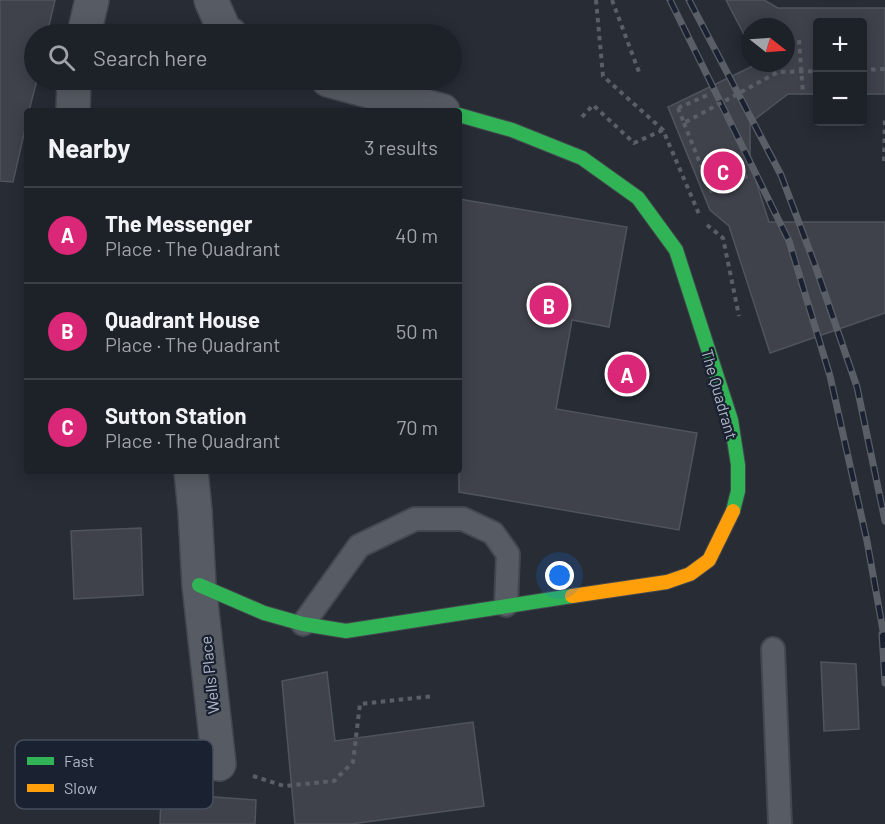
<!DOCTYPE html>
<meta charset="utf-8">
<style>
body{margin:0;font-family:Barlow,sans-serif;background:#252930;color:#f1f3f6}
.controls{position:absolute;right:18px;top:18px;display:grid;overflow:hidden;border-radius:6px;box-shadow:0 3px 15px #0003}
.controls button{width:54px;height:54px;display:grid;place-items:center;padding:0;border:0;border-bottom:2px solid #3b3e45;background:#1d2128;color:#f1f3f6;font:30px sans-serif}
.compass{position:absolute;left:741px;top:18px;width:54px;height:54px;border-radius:50%;background:#1d2128;box-shadow:0 3px 15px #0003;rotate:107deg}
.you{position:absolute;left:560px;top:576px;width:21px;height:21px;margin:-15px;border:4px solid #fff;border-radius:50%;background:#1a73e8;box-shadow:0 0 0 9px #1a73e833}
.badge{display:grid;place-items:center;width:39px;height:39px;border-radius:50%;background:#db2777;color:#fff;font-size:20px;font-weight:700}
.pin{position:absolute;translate:-50% -50%;border:3px solid #fff;box-shadow:0 2px 6px #0006}
.list{margin:0;padding:0;list-style:none}
h2{display:flex;justify-content:space-between;align-items:center;height:78px;margin:0;padding:0 24px;font-size:26px}
h2 small{font-size:20px;font-weight:400;color:#a0a3a8}
.list li{display:grid;grid-template-columns:39px 1fr auto;gap:18px;align-items:center;box-sizing:border-box;height:96px;padding:0 24px;border-top:2px solid #3b3e45}
.list b{display:block;font-size:22px;white-space:nowrap}
.list p{margin:0;font-size:20px;white-space:nowrap;color:#a0a3a8}
.list em{font-size:20px;font-style:normal;color:#a0a3a8}
.icon{flex:none;width:33px;height:33px;fill:none;stroke:currentColor;stroke-width:2;stroke-linecap:round;stroke-linejoin:round}
.map{position:relative;flex:none;width:885px;height:824px;overflow:hidden}
.search{position:absolute;background:#1d2128;box-shadow:0 3px 15px #0003;left:24px;top:24px;width:438px;height:66px;display:flex;align-items:center;gap:15px;box-sizing:border-box;padding:0 21px;border-radius:33px;color:#a0a3a8;font-size:22px}
.panel{position:absolute;background:#1d2128;box-shadow:0 3px 15px #0003;left:24px;top:108px;width:438px;height:366px;border-radius:6px}
.map>svg:first-child{display:block}
.building{fill:#3f424b;stroke:#4f545d;stroke-width:1.5}
.lines{fill:none;stroke-linecap:round;stroke-linejoin:round}
.lane-casing{stroke:#43474e;stroke-width:26}
.street-casing{stroke:#43474e;stroke-width:36}
.fast-casing{stroke:#43474e;stroke-width:16}
.slow-casing{stroke:#43474e;stroke-width:16}
.path{stroke:#5a5f67;stroke-width:4;stroke-dasharray:4.5 4.5;stroke-linecap:butt}
.lane{stroke:#575b63;stroke-width:22}
.street{stroke:#575b63;stroke-width:33}
.fast{stroke:#30b455;stroke-width:14}
.slow{stroke:#ff9f0a;stroke-width:14}
.rail-casing{stroke:#5a5e66;stroke-width:7}
.rail{stroke:#1a2130;stroke-width:4.5;stroke-dasharray:14;stroke-linecap:butt}
.path-bridge{stroke:#5a5f67;stroke-width:4;stroke-dasharray:4.5 4.5;stroke-linecap:butt}
.labels{text-anchor:middle;dominant-baseline:central;stroke-width:4.5;stroke-linejoin:round;paint-order:stroke}
.street-label{font-size:16px;fill:#b0b7c7;stroke:#1a2130}
.key{fill:#1a2130;stroke:#474e5d;stroke-width:1.5}
.key-label{font-size:16px;fill:#b0b7c7}
</style>
<div class="map">
<svg width="885" height="824" viewBox="0 0 885 824">
<rect width="100%" height="100%" fill="#272c35"/>
<path class="building" d="M 0,0 L 55,0 L 47,34 L 34,34 L 34,80 L 37,80 L 29,111 L 27,111 L 27,121 L 13,182 L 0,181 Z
M 726,0 L 764,0 L 778,8 L 885,8 L 885,94 L 862,94 L 862,22 L 818,22 L 818,94 L 788,94 L 750,123 L 750,163 L 769,222 L 885,222 L 885,313 L 770,353 L 729,226 L 710,210 L 668,107 L 759,63 L 786,63 L 786,27 L 750,27 L 750,46 Z
M 459,199 L 627,227 L 609,327 L 572,320 L 556,409 L 697,433 L 679,530 L 459,492 Z
M 141,528 L 143,595 L 74,599 L 71,531 Z
M 821,662 L 856,664 L 859,729 L 824,731 Z
M 327,672 L 335,741 L 473,722 L 484,806 L 351,824 L 295,824 L 282,681 Z
M 161,793 L 256,800 L 255,824 L 160,824 Z"/>
<g class="lines">
<g class="lane-casing">
<path id="lane" d="M 303,624 L 359,546 L 415,519 L 463,519 L 493,533 L 508,554 L 506,605
M 773,649 L 780,824"/>
</g>
<g class="street-casing">
<path id="street" d="M 211,0 L 225,32 L 230,34
M 84,34 L 92,0
M 328,80 L 443,111
M 73,111 L 74,80
M 191,471 L 195,511 L 199,585 L 219,764"/>
</g>
<g class="fast-casing">
<path id="fast" d="M 459,115 L 512,130 L 582,158 L 638,198 L 676,250 L 731,420 L 738,465 L 738,491 L 733,511
M 199,585 L 264,613 L 303,624 L 346,631 L 572,596"/>
</g>
<g class="slow-casing">
<path id="slow" d="M 572,596 L 667,582 L 690,574 L 709,560 L 733,511"/>
</g>
<path class="path" d="M 596,0 L 603,76 L 663,130 L 699,214
M 612,0 L 639,72
M 799,40 L 803,94
M 862,70 L 885,69
M 678,108 L 710,94
M 582,117 L 593,105 L 634,143 L 663,130
M 684,123 L 711,191 L 748,176
M 884,161 L 885,117
M 707,225 L 723,238 L 739,316
M 253,776 L 284,786 L 334,781 L 353,762 L 360,704 L 434,696"/>
<use href="#lane" class="lane"/>
<use href="#street" class="street"/>
<use href="#fast" class="fast"/>
<use href="#slow" class="slow"/>
<g class="rail-casing">
<path id="rail" d="M 670,0 L 789,241 L 830,376 L 867,541 L 885,642
M 689,0 L 781,175 L 815,265 L 857,387 L 885,521
M 882,634 L 885,683"/>
</g>
<use href="#rail" class="rail"/>
<path class="path-bridge" d="M 678,108 L 684,123 L 778,72 L 818,71"/>
</g>
<g class="labels">
<g class="street-label">
<text transform="translate(720 394) rotate(74)">The Quadrant</text>
<text transform="translate(209 675) rotate(-96)">Wells Place</text>
</g>
</g>
<rect x="15" y="740" width="198" height="69" rx="9" class="key"/>
<rect x="27" y="757" width="27" height="8" fill="#30b455"/>
<rect x="27" y="784" width="27" height="8" fill="#ff9f0a"/>
<g class="key-label">
<text x="64" y="767">Fast</text>
<text x="64" y="794">Slow</text>
</g>
</svg>
<div class="controls">
<button>+</button>
<button>−</button>
</div>
<svg class="compass" viewBox="-18 -18 36 36"><path d="M0-13l5 13h-10z" fill="#e53935"/><path d="M0 13l5-13h-10z" fill="#a0a3a8"/></svg>
<div class="you"></div>
<div class="pin badge" style="left:627px;top:374px">A</div>
<div class="pin badge" style="left:549px;top:305px">B</div>
<div class="pin badge" style="left:723px;top:171px">C</div>
<div class="search"><svg class="icon" aria-label="search" viewBox="0 0 24 24"><circle cx="10" cy="10" r="6"/><path d="M15 15l6 6"/></svg>Search here</div>
<section class="panel">
<h2>Nearby<small>3 results</small></h2>
<ul class="list">
<li><span class="badge">A</span><div><b>The Messenger</b><p>Place · The Quadrant</p></div><em>40 m</em></li>
<li><span class="badge">B</span><div><b>Quadrant House</b><p>Place · The Quadrant</p></div><em>50 m</em></li>
<li><span class="badge">C</span><div><b>Sutton Station</b><p>Place · The Quadrant</p></div><em>70 m</em></li>
</ul>
</section>
</div>
